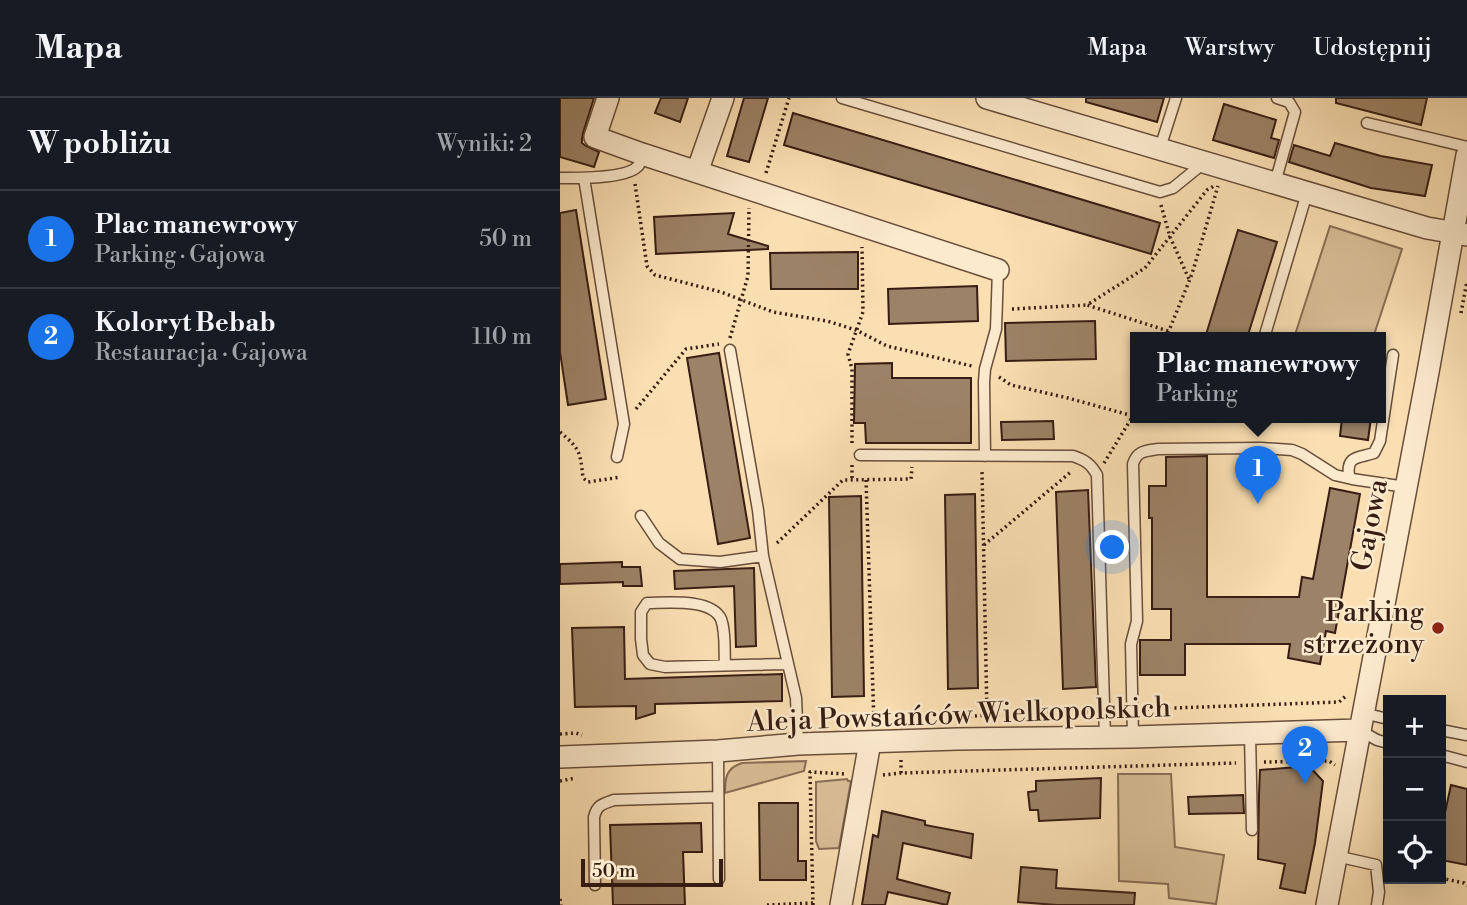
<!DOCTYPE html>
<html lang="pl">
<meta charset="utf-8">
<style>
body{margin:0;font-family:"Libre Bodoni",serif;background:#242831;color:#f1f3f6}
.controls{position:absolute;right:21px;bottom:21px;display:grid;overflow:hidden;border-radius:0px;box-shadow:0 7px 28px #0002}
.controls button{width:63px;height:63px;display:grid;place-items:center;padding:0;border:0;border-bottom:2px solid #363941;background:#171b24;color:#f1f3f6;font:35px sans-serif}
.scale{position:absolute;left:21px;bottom:18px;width:142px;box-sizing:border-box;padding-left:7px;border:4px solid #371d13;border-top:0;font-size:19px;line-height:24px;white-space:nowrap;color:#371d13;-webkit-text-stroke:5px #fceacd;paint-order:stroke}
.you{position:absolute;left:553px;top:450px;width:24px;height:24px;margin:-18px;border:5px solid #fff;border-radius:50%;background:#1a73e8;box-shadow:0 0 0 10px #1a73e833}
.badge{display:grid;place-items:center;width:46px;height:46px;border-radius:50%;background:#1a73e8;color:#fff;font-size:23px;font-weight:700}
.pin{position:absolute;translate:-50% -58px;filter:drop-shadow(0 2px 4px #0008)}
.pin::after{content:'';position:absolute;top:37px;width:24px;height:21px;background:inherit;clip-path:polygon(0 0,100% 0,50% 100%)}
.popup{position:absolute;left:570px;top:234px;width:256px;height:91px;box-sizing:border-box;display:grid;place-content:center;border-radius:0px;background:#171b24;filter:drop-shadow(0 2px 5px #0005);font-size:23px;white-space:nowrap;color:#9ea1a6}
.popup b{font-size:26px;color:#f1f3f6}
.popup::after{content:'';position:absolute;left:50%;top:100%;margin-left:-14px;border:14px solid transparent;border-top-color:#171b24}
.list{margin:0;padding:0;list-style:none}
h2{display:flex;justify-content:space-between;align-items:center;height:91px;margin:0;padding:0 28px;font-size:30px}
h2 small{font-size:23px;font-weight:400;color:#9ea1a6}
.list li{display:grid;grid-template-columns:46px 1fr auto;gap:21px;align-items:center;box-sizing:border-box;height:98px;padding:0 28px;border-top:2px solid #363941}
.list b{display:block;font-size:26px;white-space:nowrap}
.list p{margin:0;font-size:23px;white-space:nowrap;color:#9ea1a6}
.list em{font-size:23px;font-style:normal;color:#9ea1a6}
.icon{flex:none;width:38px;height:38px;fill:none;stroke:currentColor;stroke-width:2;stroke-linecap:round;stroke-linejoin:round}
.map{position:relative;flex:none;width:907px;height:807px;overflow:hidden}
header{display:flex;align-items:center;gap:42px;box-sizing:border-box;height:98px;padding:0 35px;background:#171b24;border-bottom:2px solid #363941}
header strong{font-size:33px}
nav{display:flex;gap:38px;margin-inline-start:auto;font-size:24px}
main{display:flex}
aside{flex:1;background:#171b24}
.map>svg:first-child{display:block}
.green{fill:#d9be97;stroke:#886e55;stroke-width:2}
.building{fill:#9c8266;stroke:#371d13;stroke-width:2}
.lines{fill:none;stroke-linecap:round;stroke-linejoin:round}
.service-casing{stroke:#684e3b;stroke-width:13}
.minor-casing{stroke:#684e3b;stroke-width:24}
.path{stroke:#371d13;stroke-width:3.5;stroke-dasharray:2 3.5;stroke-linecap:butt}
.service{stroke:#fceacd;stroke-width:10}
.minor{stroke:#fceacd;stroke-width:21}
.poi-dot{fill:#8f2418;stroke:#fceacd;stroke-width:2.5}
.labels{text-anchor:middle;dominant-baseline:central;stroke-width:5;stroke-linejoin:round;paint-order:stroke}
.street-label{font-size:28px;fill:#371d13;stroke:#fceacd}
.poi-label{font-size:28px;fill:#371d13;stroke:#fceacd;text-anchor:end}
</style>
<header>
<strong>Mapa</strong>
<nav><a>Mapa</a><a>Warstwy</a><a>Udostępnij</a></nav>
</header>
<main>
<aside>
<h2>W pobliżu<small>Wyniki: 2</small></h2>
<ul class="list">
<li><span class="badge">1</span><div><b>Plac manewrowy</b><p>Parking · Gajowa</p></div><em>50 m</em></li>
<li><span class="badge">2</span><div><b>Koloryt Bebab</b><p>Restauracja · Gajowa</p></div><em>110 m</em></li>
</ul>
</aside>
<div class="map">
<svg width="907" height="807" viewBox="0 0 907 807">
<rect width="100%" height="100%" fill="#fadfb2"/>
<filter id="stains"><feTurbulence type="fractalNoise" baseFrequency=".00286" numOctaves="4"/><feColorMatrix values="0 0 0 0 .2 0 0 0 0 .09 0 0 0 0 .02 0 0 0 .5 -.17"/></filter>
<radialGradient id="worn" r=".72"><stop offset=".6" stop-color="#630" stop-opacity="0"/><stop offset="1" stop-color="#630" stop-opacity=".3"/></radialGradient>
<path class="green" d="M 770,128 L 842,151 L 813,240 L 734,240 Z
M 246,663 L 244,673 L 165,695 C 165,680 166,670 182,665 Z
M 558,676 L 611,676 L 615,749 L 664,757 L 656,806 L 609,800 L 608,786 L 559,783 Z
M 287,681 L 288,683 L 291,683 L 279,750 L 259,751 L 256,743 L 256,684 Z"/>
<path class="building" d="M 0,0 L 34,0 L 23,35 L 22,41 L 22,45 L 26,48 L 39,54 L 34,69 L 0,59 Z
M 101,0 L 128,0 L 120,24 L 95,15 Z
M 184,0 L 208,0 L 189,64 L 167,58 Z
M 526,0 L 604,0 L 597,24 L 526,4 Z
M 776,0 L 867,0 L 861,27 L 776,5 Z
M 664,6 L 716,22 L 711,40 L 719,42 L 714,60 L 653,42 Z
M 233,15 L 600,125 L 591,156 L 224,47 Z
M 775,45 L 821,58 L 872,67 L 865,98 L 811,90 L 729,64 L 734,47 L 770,58 Z
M 16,112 L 46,301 L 8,307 L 0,254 L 0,115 Z
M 174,115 L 168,136 L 208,148 L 208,151 L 96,156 L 94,119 Z
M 678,132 L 717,144 L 687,240 L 645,240 Z
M 298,154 L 298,191 L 211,191 L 210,155 Z
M 417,188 L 418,223 L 329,226 L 328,191 Z
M 535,223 L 536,261 L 446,263 L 445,225 Z
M 159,255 L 190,440 L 158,446 L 127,260 Z
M 332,265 L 332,280 L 411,280 L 411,345 L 306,345 L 305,325 L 294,325 L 295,266 Z
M 782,320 L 811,320 L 808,342 L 780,338 Z
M 493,323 L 494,341 L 442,342 L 441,324 Z
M 647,358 L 647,499 L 739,499 L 742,479 L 753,481 L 770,390 L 800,396 L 775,535 L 766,533 L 760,566 L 728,560 L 730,546 L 625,546 L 625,577 L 580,577 L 580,542 L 611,542 L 611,511 L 592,511 L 592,420 L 589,420 L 589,388 L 606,388 L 606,359 Z
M 528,392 L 536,589 L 503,591 L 496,394 Z
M 415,396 L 418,590 L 388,591 L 385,397 Z
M 301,398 L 304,598 L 272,599 L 269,399 Z
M 62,464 L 62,469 L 80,469 L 82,488 L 63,488 L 63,484 L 0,486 L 0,466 Z
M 194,470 L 196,548 L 176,549 L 174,488 L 115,491 L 114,473 Z
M 64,529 L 65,581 L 222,576 L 222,603 L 95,606 L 95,615 L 76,621 L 76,608 L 15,609 L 12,530 Z
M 749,668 L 763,683 L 755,745 L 745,795 L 720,790 L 725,766 L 698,761 L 699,697 L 700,672 Z
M 541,680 L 540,720 L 479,723 L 478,712 L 470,712 L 468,694 L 476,693 L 476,683 Z
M 891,687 L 907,691 L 907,767 L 881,762 L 881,733 Z
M 683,697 L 684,715 L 629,716 L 628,699 Z
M 199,705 L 238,705 L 238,763 L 246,763 L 246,782 L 200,782 Z
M 322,713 L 365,723 L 365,727 L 413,736 L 411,760 L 343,745 L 337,781 L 390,795 L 387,807 L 328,794 L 325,807 L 302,807 L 313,737 L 318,739 Z
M 141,725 L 142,754 L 123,754 L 125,807 L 53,807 L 50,727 Z
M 461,769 L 497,772 L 496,790 L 575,795 L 574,807 L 497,807 L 458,804 Z"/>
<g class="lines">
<g class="service-casing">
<path id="service" d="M 282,0 L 600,94 L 613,90 L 645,64
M 807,25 L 907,49
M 600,50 L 616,0
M 0,80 C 17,80 69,81 79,67 C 81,64 81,60 82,56
M 24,80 L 64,326 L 57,359
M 715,85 L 735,14 L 729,4 L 717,0
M 704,240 L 747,95
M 170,252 L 198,412 L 203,458 L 236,600 L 238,646
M 833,257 L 820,343 L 814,355 C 800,360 786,357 789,377 L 792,381 L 846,389
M 300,357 L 513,358 C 525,362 531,366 537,377 L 545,639
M 425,358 L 424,284 L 425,271 L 436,231 L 438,172
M 81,418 L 99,445 L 120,461 L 160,464 L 203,458
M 165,566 C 164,552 166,534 161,521 C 151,500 107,505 87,505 L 81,514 L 81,541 L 83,557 L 90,566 L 105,569 L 226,566
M 803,615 L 828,621
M 799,632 L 817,642 L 828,645
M 881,632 L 907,637
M 690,636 L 692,732
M 573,639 L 571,546 L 577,523 L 573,366 C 577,353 585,353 598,351 L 701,350 L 732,352 L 742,356 L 775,377 L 792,381
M 158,653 L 159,781
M 881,657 L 907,664
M 776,758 L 816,767 L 819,794 L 817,807
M 35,787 L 34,719 C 37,707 42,706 54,702 L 158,699"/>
</g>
<g class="minor-casing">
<path id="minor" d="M 48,0 L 35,39 L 82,56 L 438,172
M 427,0 L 867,130 L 907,137
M 137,74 L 163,0
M 0,659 L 158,653 L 238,646 L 398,641 L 573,639 L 799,632
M 281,807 L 310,644
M 767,807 L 868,274 L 907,57"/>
</g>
<path class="path" d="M 206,75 L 229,0
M 75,86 L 87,168 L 95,177 L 161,194 L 213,214 L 267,223 L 296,232 L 327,248 L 412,268
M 601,107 L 610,139 L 629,181
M 452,211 L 527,207
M 901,215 L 907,183
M 608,233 L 527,207 L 585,170 L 647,92 L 654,88
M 170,240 L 188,178 L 189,110
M 606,240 L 632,176 L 658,88
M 439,279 L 451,287 L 508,300 L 573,318
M 76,311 L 126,251 L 159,246
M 0,334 C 20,351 20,353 23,380 L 28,384 L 61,379
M 292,345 L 292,271 L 288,256 L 303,214 L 302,149
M 544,365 L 576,313
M 292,367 L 292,382
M 306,382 L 314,625
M 217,445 L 283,382 L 351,381 L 352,369
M 424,447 L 512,373
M 587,611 L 779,604 L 786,598
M 427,617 L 530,614
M 404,619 L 427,617 L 422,373 L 424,373
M 0,636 L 16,635 L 22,637
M 704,664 L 769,663 L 775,667
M 341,675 L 341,661
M 323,677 L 341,675 L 676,665
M 0,683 L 16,680
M 881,780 L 904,785 L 907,788
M 0,801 L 1,807
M 207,807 L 253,805
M 253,807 L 250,674 L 286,676"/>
<use href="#service" class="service"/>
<use href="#minor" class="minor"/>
</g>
<circle class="poi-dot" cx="878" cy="530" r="7"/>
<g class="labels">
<g class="street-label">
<text transform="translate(810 427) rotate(-79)">Gajowa</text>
<text transform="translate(399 617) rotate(-2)">Aleja Powstańców Wielkopolskich</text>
</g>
<g class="poi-label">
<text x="864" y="514">Parking<tspan x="864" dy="32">strzeżony</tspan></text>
</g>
</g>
<rect width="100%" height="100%" filter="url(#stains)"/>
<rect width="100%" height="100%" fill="url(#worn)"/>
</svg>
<div class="controls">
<button>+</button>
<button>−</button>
<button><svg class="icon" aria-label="locate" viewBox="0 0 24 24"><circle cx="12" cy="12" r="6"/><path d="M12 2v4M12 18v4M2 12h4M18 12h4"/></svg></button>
</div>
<div class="scale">50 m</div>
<div class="you"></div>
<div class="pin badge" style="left:698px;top:406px">1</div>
<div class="popup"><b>Plac manewrowy</b>Parking</div>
<div class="pin badge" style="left:745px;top:686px">2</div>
</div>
</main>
